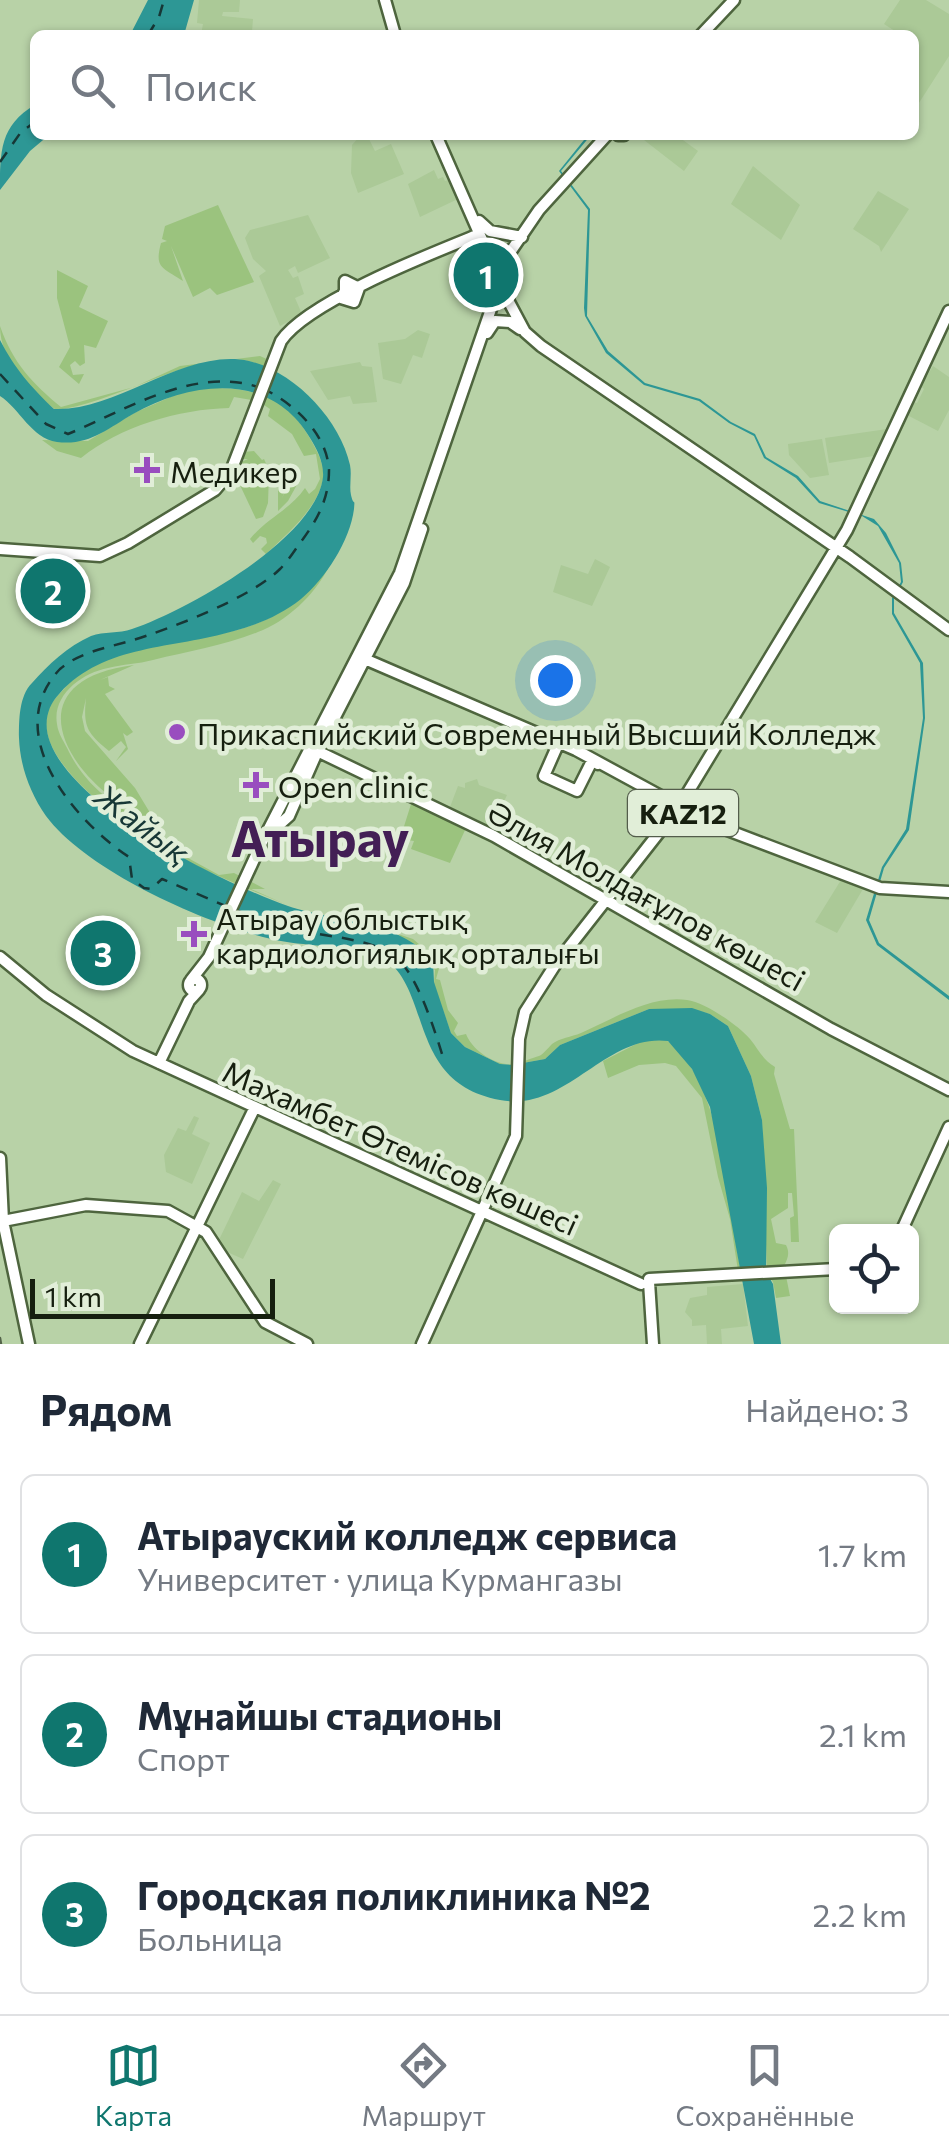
<!DOCTYPE html>
<html lang="ru">
<meta charset="utf-8">
<style>
body{margin:0;font-family:Commissioner,sans-serif;background:#f2f2f3;color:#1f2937}
.controls{position:absolute;right:30px;bottom:30px;display:grid;overflow:hidden;border-radius:15px;box-shadow:0 2px 8px #0004}
.controls button{width:90px;height:90px;display:grid;place-items:center;padding:0;border:0;border-bottom:2px solid #e0e1e3;background:#fff;color:#1f2937;font:50px sans-serif}
.scale{position:absolute;left:30px;bottom:25px;width:245px;box-sizing:border-box;padding-left:10px;border:5px solid #161f0f;border-top:0;font-size:28px;line-height:35px;white-space:nowrap;color:#161f0f;-webkit-text-stroke:8px #e1eed8;paint-order:stroke}
.you{position:absolute;left:555px;top:680px;width:35px;height:35px;margin:-25px;border:8px solid #fff;border-radius:50%;background:#1a73e8;box-shadow:0 0 0 15px #1a73e833}
.badge{display:grid;place-items:center;width:65px;height:65px;border-radius:50%;background:#0f766e;color:#fff;font-size:32px;font-weight:700}
.pin{position:absolute;translate:-50% -50%;border:5px solid #fff;box-shadow:0 2px 10px #0006}
.list{margin:0;padding:0;list-style:none}
h2{display:flex;justify-content:space-between;align-items:center;height:130px;margin:0;padding:0 40px;font-size:42px}
h2 small{font-size:32px;font-weight:400;color:#747a83}
.list li{display:grid;grid-template-columns:65px 1fr auto;gap:30px;align-items:center;box-sizing:border-box;height:160px;margin:0 20px 20px;padding:0 20px;border:2px solid #e0e1e3;border-radius:15px}
.list b{display:block;font-size:38px;white-space:nowrap}
.list p{margin:0;font-size:32px;white-space:nowrap;color:#747a83}
.list em{font-size:32px;font-style:normal;color:#747a83}
.icon{flex:none;width:55px;height:55px;fill:none;stroke:currentColor;stroke-width:2;stroke-linecap:round;stroke-linejoin:round}
.map{position:relative;flex:none;width:949px;height:1344px;overflow:hidden}
.search{position:absolute;background:#fff;box-shadow:0 2px 8px #0004;left:30px;right:30px;top:30px;height:110px;display:flex;align-items:center;gap:25px;box-sizing:border-box;padding:0 35px;border-radius:15px;color:#747a83;font-size:38px}
.sheet{height:670px;background:#fff}
nav{display:flex;justify-content:space-around;align-items:center;box-sizing:border-box;height:140px;border-top:2px solid #e0e1e3;background:#fff;font-size:28px;color:#747a83}
nav a{display:grid;justify-items:center;gap:5px}
nav .on{color:#0f766e}
.map>svg:first-child{display:block}
.built{fill:#abc997}
.green{fill:#9bc37e}
.water{fill:#2d9795}
.lines{fill:none;stroke-linecap:round;stroke-linejoin:round}
.ferry{stroke:#173736;stroke-width:2.5;stroke-dasharray:12 10;stroke-linecap:butt}
.major-casing{stroke:#4e653e;stroke-width:15}
.major{stroke:#fff;stroke-width:10}
.rail{stroke:#536349;stroke-width:2.5}
.major-bridge-casing{stroke:#4e653e;stroke-width:15;stroke-linecap:butt}
.major-bridge{stroke:#fff;stroke-width:10}
.poi-dot{fill:#994dbf;stroke:#e1eed8;stroke-width:4}
.labels{text-anchor:middle;dominant-baseline:central;stroke-width:9;stroke-linejoin:round;paint-order:stroke}
.shield{fill:#e1eed8;stroke:#535d4b;stroke-width:2.5}
.shield-label{font-size:28px;font-weight:bold;fill:#161f0f}
.poi-label{font-size:30px;fill:#161f0f;stroke:#e1eed8;text-anchor:start}
.street-label{font-size:30px;fill:#161f0f;stroke:#e1eed8}
.water-label{font-size:32px;font-style:italic;fill:#173736;stroke:#e1eed8}
.town-label{font-size:50px;font-weight:bold;fill:#431f55;stroke:#e1eed8}
</style>
<div class="map">
<svg width="949" height="1344" viewBox="0 0 949 1344">
<rect width="100%" height="100%" fill="#b8d2a7"/>
<path class="built" d="M 199,0 L 240,0 L 239,12 L 223,12 L 222,16 L 253,19 L 252,32 L 246,32 L 246,35 L 201,35 L 203,24 L 197,23 Z
M 900,0 L 926,0 L 949,14 L 949,56 L 917,106 L 914,105 L 914,35 L 901,35 L 884,24 Z
M 648,135 L 676,135 L 698,151 L 684,171 L 644,140 Z
M 359,137 L 368,137 L 375,151 L 391,144 L 404,174 L 358,193 L 351,173 L 352,145 Z
M 753,166 L 800,205 L 781,240 L 731,204 Z
M 434,170 L 438,179 L 443,177 L 445,181 L 451,179 L 460,198 L 420,217 L 408,184 Z
M 878,191 L 909,209 L 881,252 L 879,246 L 853,229 Z
M 308,215 L 330,258 L 298,273 L 295,266 L 288,270 L 293,278 L 298,276 L 304,294 L 295,298 L 302,314 L 280,326 L 259,276 L 266,271 L 253,259 L 245,238 L 250,230 Z
M 418,330 L 430,334 L 422,358 L 413,355 L 401,384 L 383,379 L 378,343 L 405,339 Z
M 360,362 L 362,366 L 372,367 L 377,402 L 353,404 L 350,396 L 328,400 L 310,371 Z
M 933,366 L 949,377 L 949,410 L 938,431 L 909,416 L 908,411 L 913,402 L 917,403 L 924,389 L 921,386 Z
M 894,428 L 880,455 L 829,463 L 825,438 Z
M 822,439 L 829,475 L 810,478 L 789,455 L 788,444 Z
M 595,559 L 610,567 L 592,606 L 553,592 L 561,565 L 588,574 Z
M 477,779 L 479,785 L 507,795 L 492,827 L 450,807 L 458,786 L 465,788 L 465,783 Z
M 841,880 L 863,889 L 837,933 L 815,922 Z
M 194,1116 L 199,1118 L 192,1134 L 210,1143 L 192,1184 L 166,1172 L 164,1155 L 178,1128 L 186,1131 Z
M 273,1180 L 281,1184 L 243,1259 L 218,1248 L 217,1244 L 242,1192 L 259,1201 Z
M 743,1284 L 748,1326 L 721,1329 L 722,1344 L 707,1344 L 706,1325 L 692,1326 L 692,1320 L 685,1312 L 690,1298 L 707,1295 L 707,1287 Z"/>
<path class="green" d="M 218,205 L 254,282 L 217,295 L 210,288 L 193,297 L 171,246 L 183,281 C 163,267 154,269 161,243 L 167,241 L 162,239 L 165,226 Z
M 57,270 L 88,286 L 79,307 L 108,321 L 96,348 L 84,345 L 85,363 L 80,366 L 75,361 L 70,365 L 73,375 L 84,374 L 79,384 L 59,367 L 70,347 L 57,298 Z
M 0,326 C 12,362 33,384 61,407 L 134,387 L 180,366 L 260,356 L 271,361 L 278,374 C 269,370 258,363 248,361 C 194,350 115,404 56,410 C 30,391 0,361 0,326 Z
M 203,388 C 250,387 286,393 312,442 C 318,453 325,466 323,479 C 318,508 286,535 266,554 L 261,549 L 267,543 L 266,538 L 260,536 L 253,543 L 250,539 C 266,519 291,509 305,488 L 309,494 L 315,489 L 320,479 L 316,454 L 304,456 L 292,434 L 268,416 L 270,409 L 258,401 L 234,397 L 229,408 C 179,409 119,427 81,458 L 57,451 L 42,440 L 88,441 L 134,413 L 175,395 Z
M 254,451 L 262,460 L 264,459 L 269,470 L 290,473 L 283,476 L 286,480 L 292,476 L 282,498 L 291,481 L 299,481 L 288,501 L 278,511 L 278,478 L 269,474 L 268,503 L 263,517 L 256,519 L 238,481 L 257,470 L 251,464 L 244,464 L 241,462 L 248,459 L 242,459 L 244,452 Z
M 63,562 L 75,563 L 65,564 L 84,569 L 80,616 L 22,613 L 27,564 L 60,569 Z
M 331,562 C 319,590 291,618 263,630 C 228,645 190,651 153,660 C 138,664 123,664 108,668 C 82,673 52,695 57,724 C 58,734 65,743 69,752 C 86,786 119,812 155,824 L 146,835 L 219,875 L 234,873 L 265,889 L 251,889 L 287,905 C 254,891 220,878 189,862 C 147,840 45,775 46,722 C 46,708 55,698 64,689 C 74,677 86,668 101,662 C 187,626 270,654 331,562 Z
M 134,665 L 100,680 L 108,677 L 109,686 L 115,689 L 105,694 L 133,732 L 127,736 L 123,733 L 128,749 L 116,761 L 126,747 L 121,741 L 109,751 C 87,733 83,727 86,698 L 82,717 L 85,731 L 135,788 L 155,821 C 75,793 1,682 134,665 Z
M 412,801 L 466,828 L 450,863 L 411,849 L 414,841 L 400,839 Z
M 398,934 L 413,939 L 441,963 L 435,965 L 440,965 L 436,979 L 440,980 L 448,1010 L 458,1023 L 454,1031 L 457,1036 L 466,1034 C 471,1048 493,1066 513,1064 C 515,1064 540,1056 541,1055 C 543,1054 551,1045 552,1044 C 560,1038 571,1037 581,1033 C 613,1019 650,995 687,1000 C 704,1002 737,1024 750,1039 C 759,1050 762,1059 775,1067 L 774,1074 L 790,1129 L 794,1129 L 799,1242 L 791,1242 L 790,1218 L 794,1216 L 792,1193 L 788,1193 L 788,1208 L 771,1219 L 776,1243 L 786,1245 C 790,1253 788,1258 784,1266 L 790,1296 L 776,1298 L 773,1282 L 767,1274 L 762,1120 L 751,1076 L 728,1026 L 710,1014 L 692,1009 L 649,1009 L 560,1045 L 545,1059 L 512,1065 L 500,1064 L 465,1047 L 451,1033 L 434,984 L 435,970 Z
M 665,1039 C 727,1083 726,1214 744,1283 L 739,1277 L 730,1219 L 718,1177 L 702,1098 L 676,1066 L 665,1063 L 639,1065 L 608,1078 L 603,1061 L 644,1040 Z"/>
<path class="water" d="M 148,0 L 194,0 L 184,35 L 130,35 Z
M 35,105 L 35,135 L 49,135 L 30,151 L 0,190 C 0,152 0,125 35,105 Z
M 588,135 L 591,135 L 561,171 L 590,209 L 587,316 L 608,351 L 645,383 L 700,399 L 731,422 L 755,434 L 766,457 L 798,476 L 820,501 L 874,519 L 886,533 L 901,563 L 903,582 L 894,599 L 894,613 L 923,663 L 925,718 L 909,830 L 884,868 L 869,920 L 879,943 L 949,996 L 949,1000 L 877,945 L 866,920 L 882,867 L 906,829 L 923,718 L 920,663 L 892,614 L 892,598 L 901,582 L 899,563 L 878,526 L 862,516 L 819,503 L 796,478 L 764,458 L 754,436 L 729,423 L 699,401 L 644,385 L 606,353 L 585,316 L 584,308 L 588,210 L 559,171 Z
M 0,340 C 15,369 31,387 54,409 C 117,412 186,347 249,361 C 295,372 340,420 350,465 C 352,475 349,486 351,495 C 354,508 355,496 354,509 C 350,541 325,579 301,599 C 281,615 259,624 234,631 C 174,649 104,644 60,693 C 47,706 43,724 50,742 C 75,809 222,883 288,906 C 334,922 399,919 433,961 L 434,982 L 451,1033 L 465,1047 L 500,1064 L 512,1065 L 545,1059 L 560,1045 L 649,1009 L 692,1008 L 710,1014 L 728,1026 L 751,1076 L 762,1120 L 767,1188 L 766,1272 L 773,1284 L 781,1344 L 754,1344 L 710,1107 L 692,1069 L 668,1041 C 605,1033 566,1113 500,1100 C 408,1083 432,992 385,959 C 370,948 310,946 287,942 C 219,931 88,873 46,816 C 30,793 20,766 19,738 C 19,720 19,696 32,683 C 48,665 68,646 91,636 C 104,631 119,634 132,629 C 185,611 316,539 323,477 C 324,463 317,449 310,438 C 271,371 192,381 133,414 C 107,429 89,446 57,442 C 31,438 20,409 0,396 Z"/>
<g class="lines">
<path class="ferry" d="M 148,35 L 159,17 L 164,0
M 0,162 L 21,132 L 35,122
M 0,374 L 46,424 L 68,434 C 126,410 194,366 258,387
M 228,907 L 162,879 L 151,889 L 144,888 L 132,879 L 129,857 C 73,820 0,732 60,669 C 80,652 106,648 130,641 C 170,629 251,598 280,569 C 289,560 296,548 303,539 C 319,517 329,497 329,470 C 327,434 295,405 266,390
M 236,910 C 250,916 265,922 280,927 C 313,936 367,936 394,956 C 416,971 434,1028 442,1054 L 437,1060"/>
<g class="major-casing">
<path id="major" d="M 385,0 L 395,35
M 701,35 L 734,0
M 436,135 L 494,267
M 618,135 L 624,135
M 479,221 L 490,231 L 522,237
M 345,281 L 359,288 L 354,302 L 341,298 L 345,291 Z
M 509,302 L 525,332 L 541,346 L 850,557 L 949,630
M 487,333 L 495,321 L 510,322 L 520,329
M 0,549 L 100,556 L 128,543 L 215,490 L 231,471 L 281,341 C 307,302 430,254 477,235
M 360,657 L 576,750 L 714,825 L 880,888 L 949,892
M 559,742 L 544,776 L 577,791 L 592,761 L 598,764
M 315,750 L 494,836 L 831,1029 L 949,1090
M 270,833 L 289,816 L 318,750 L 404,583 L 422,529
M 0,957 L 46,995 L 133,1051 L 641,1284
M189 985a6 6 0 1 1 12 0a6 6 0 1 1-12 0Z
M 191,980 L 209,957 L 263,840 L 400,573 L 511,251 L 539,210 L 607,135
M 159,1063 L 189,1001 L 199,990
M 0,1158 L 3,1221 L 29,1344
M 3,1221 L 86,1205 L 168,1211 L 206,1232 L 265,1322 L 307,1344
M 901,1232 L 949,1127
M 649,1279 L 836,1269
M 649,1282 L 653,1344
M 140,1344 L 254,1109
M 422,1344 L 516,1136 L 519,1039 L 525,1012 L 555,965 L 679,807 L 847,530 L 949,311"/>
</g>
<use href="#major" class="major"/>
<path class="rail" d="M 0,1338 L 1,1344"/>
<g class="major-bridge-casing">
<path id="major-bridge" d="M 494,267 L 509,302"/>
</g>
<use href="#major-bridge" class="major-bridge"/>
</g>
<g class="poi-dot">
<path d="M142 455h10v10h10v10h-10v10h-10v-10h-10v-10h10z"/>
<circle cx="177" cy="732" r="10"/>
<path d="M251 770h10v10h10v10h-10v10h-10v-10h-10v-10h10z"/>
<path d="M189 919h10v10h10v10h-10v10h-10v-10h-10v-10h10z"/>
</g>
<g class="labels">
<rect class="shield" x="628" y="790" width="110" height="46" rx="8"/>
<g class="shield-label">
<text x="683" y="813">KAZ12</text>
</g>
<g class="poi-label">
<text x="170" y="470">Медикер</text>
<text x="197" y="732">Прикаспийский Современный Высший Колледж</text>
<text x="278" y="785">Open clinic</text>
<text x="216" y="917">Атырау облыстық<tspan x="216" dy="34">кардиологиялық орталығы</tspan></text>
</g>
<g class="street-label">
<text transform="translate(647 895) rotate(29)">Әлия Молдағұлов көшесі</text>
<text transform="translate(401 1147) rotate(24)">Махамбет Өтемісов көшесі</text>
</g>
<g class="water-label">
<text transform="translate(143 823) rotate(37)">Жайық</text>
</g>
<g class="town-label">
<text x="320" y="836">Атырау</text>
</g>
</g>
</svg>
<div class="controls">
<button><svg class="icon" aria-label="locate" viewBox="0 0 24 24"><circle cx="12" cy="12" r="6"/><path d="M12 2v4M12 18v4M2 12h4M18 12h4"/></svg></button>
</div>
<div class="scale">1 km</div>
<div class="you"></div>
<div class="pin badge" style="left:486px;top:275px">1</div>
<div class="pin badge" style="left:53px;top:591px">2</div>
<div class="pin badge" style="left:103px;top:953px">3</div>
<div class="search"><svg class="icon" aria-label="search" viewBox="0 0 24 24"><circle cx="10" cy="10" r="6"/><path d="M15 15l6 6"/></svg>Поиск</div>
</div>
<section class="sheet">
<h2>Рядом<small>Найдено: 3</small></h2>
<ul class="list">
<li><span class="badge">1</span><div><b>Атырауский колледж сервиса</b><p>Университет · улица Курмангазы</p></div><em>1.7 km</em></li>
<li><span class="badge">2</span><div><b>Мұнайшы стадионы</b><p>Спорт</p></div><em>2.1 km</em></li>
<li><span class="badge">3</span><div><b>Городская поликлиника №2</b><p>Больница</p></div><em>2.2 km</em></li>
</ul>
</section>
<nav>
<a class="on"><svg class="icon" aria-label="map" viewBox="0 0 24 24"><path d="M3 6l6-2 6 2 6-2v14l-6 2-6-2-6 2zM9 4v14M15 6v14"/></svg>Карта</a>
<a><svg class="icon" aria-label="directions" viewBox="0 0 24 24"><path d="M12 3l9 9-9 9-9-9zM9 14v-3h6M13 9l2 2-2 2"/></svg>Маршрут</a>
<a><svg class="icon" aria-label="saved" viewBox="0 0 24 24"><path d="M7 4h10v16l-5-4-5 4z"/></svg>Сохранённые</a>
</nav>
